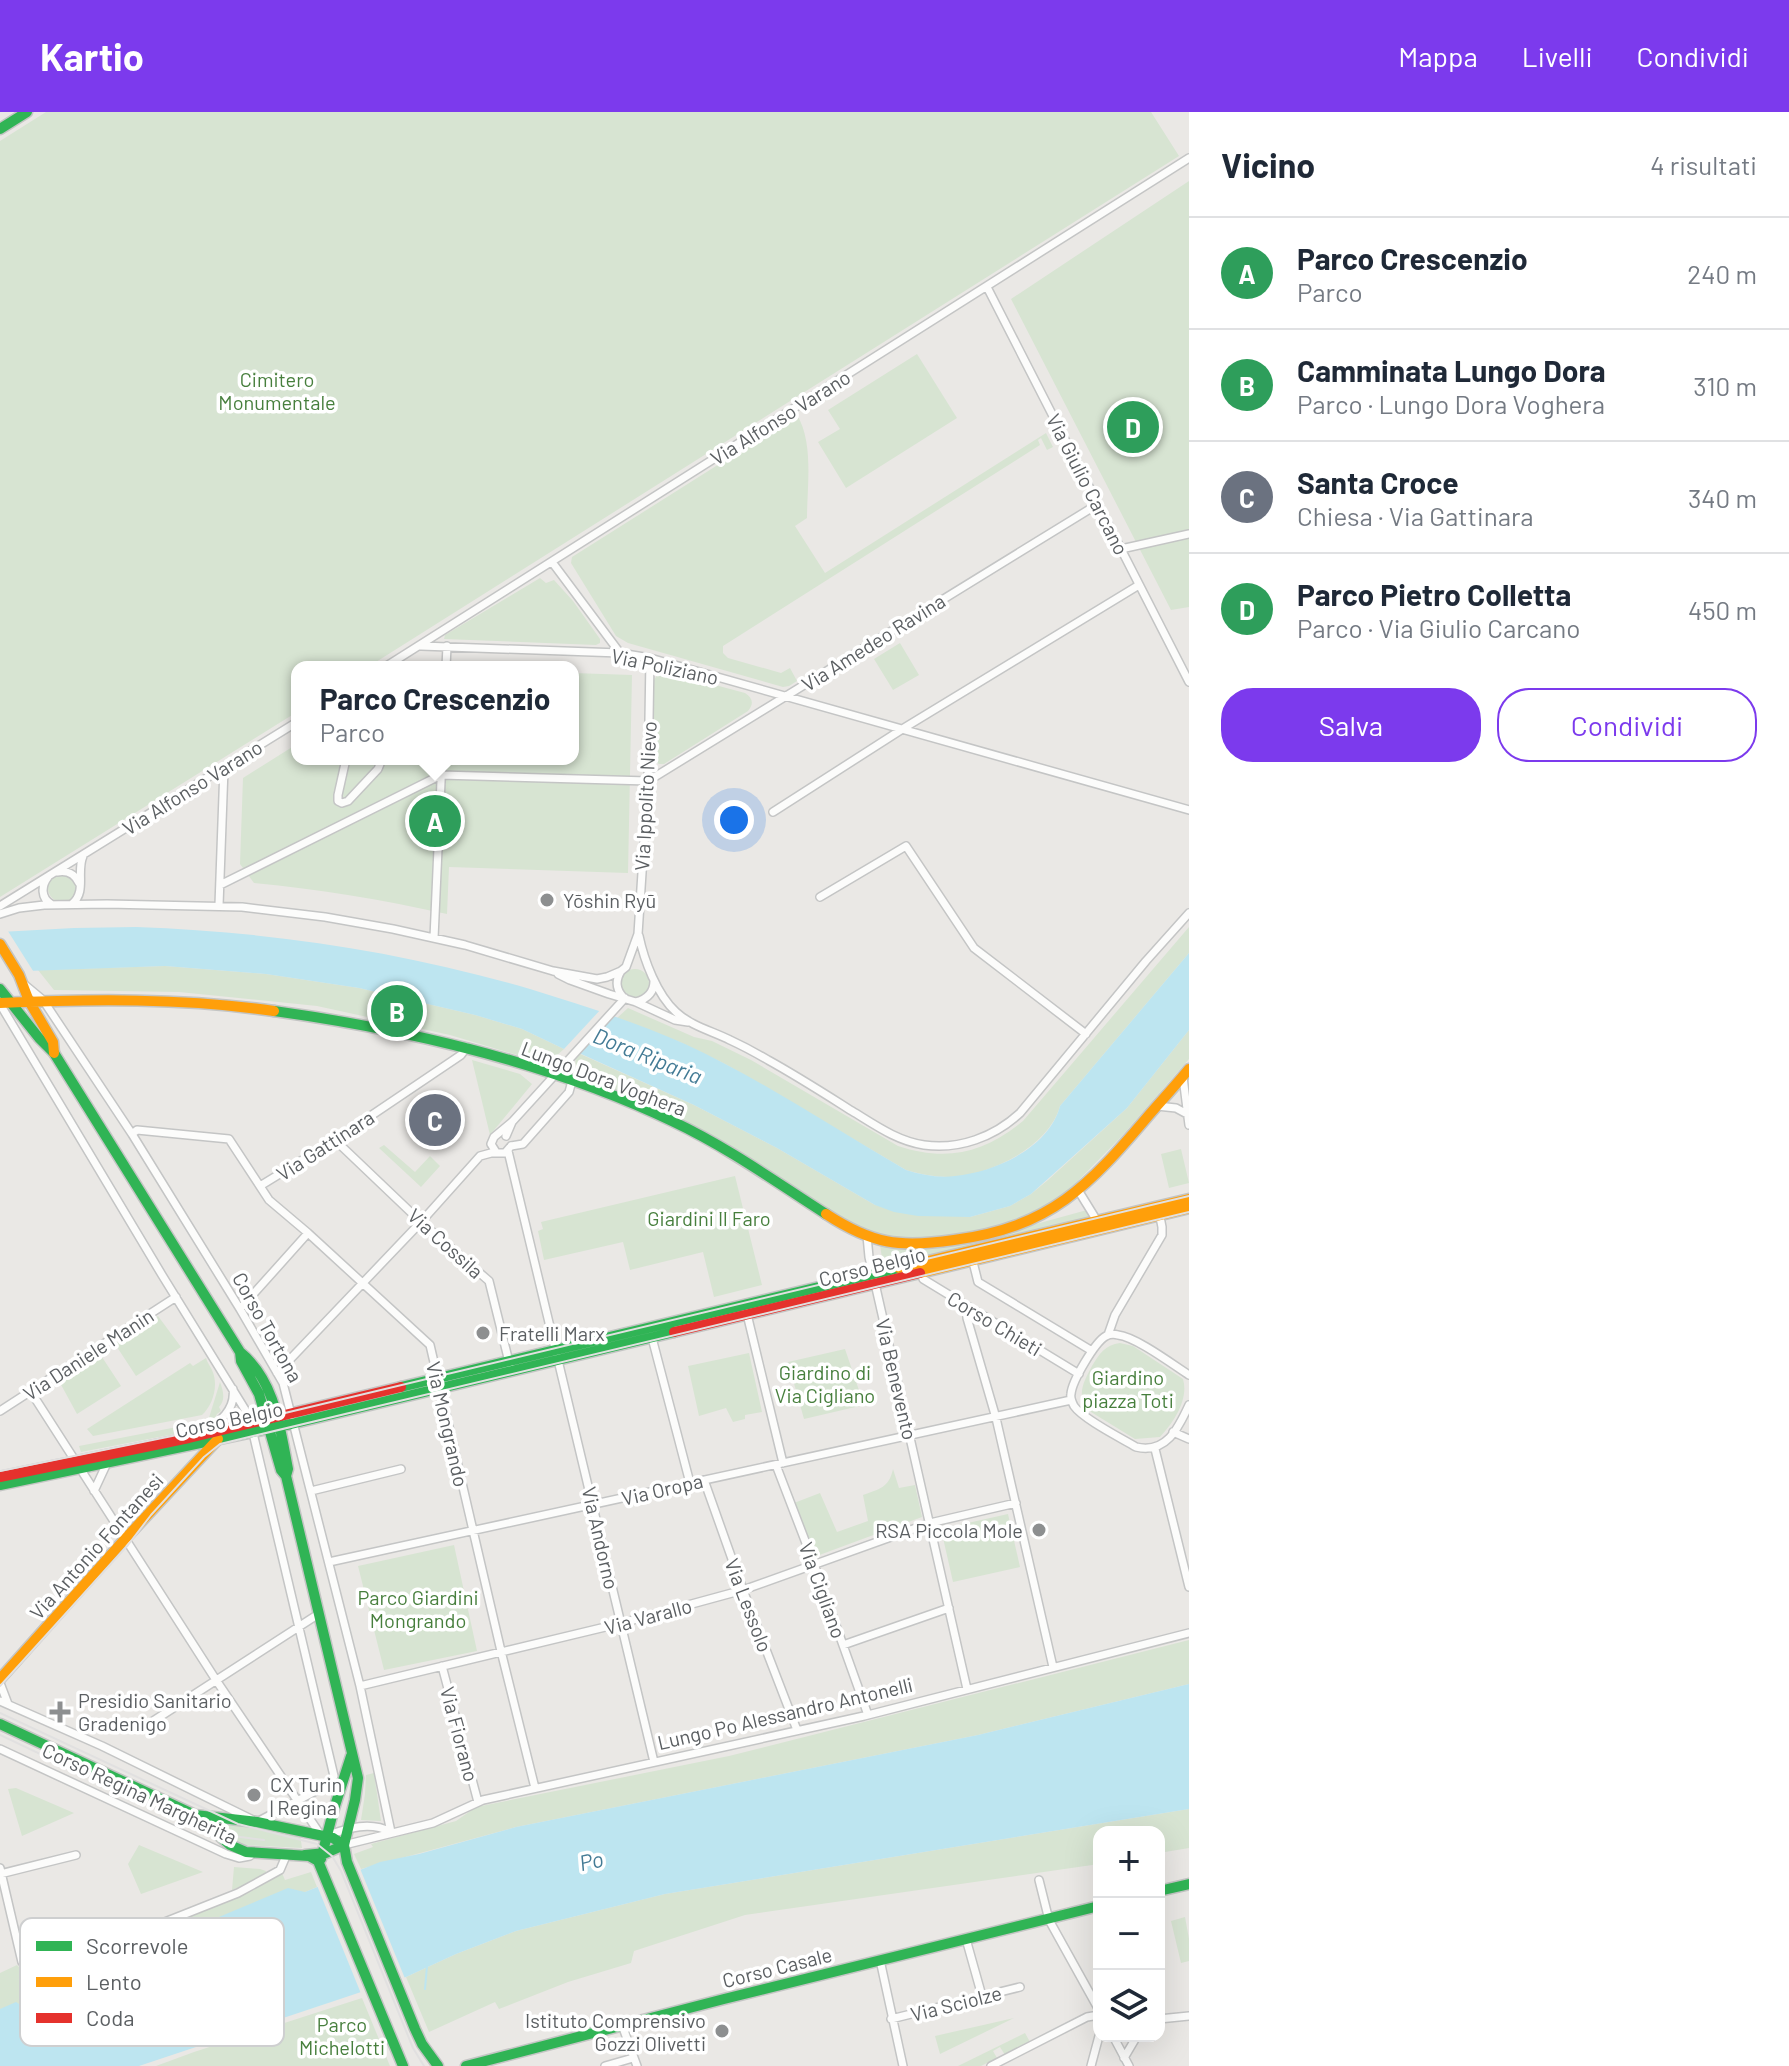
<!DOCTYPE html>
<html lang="it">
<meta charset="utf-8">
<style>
body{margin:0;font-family:Barlow,sans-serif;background:#f6f6f7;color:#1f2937}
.controls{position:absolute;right:24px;bottom:24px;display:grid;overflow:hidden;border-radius:16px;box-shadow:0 8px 32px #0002}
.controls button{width:72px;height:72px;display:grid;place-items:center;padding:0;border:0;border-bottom:2px solid #e0e1e3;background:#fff;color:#1f2937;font:40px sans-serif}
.you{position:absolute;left:734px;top:708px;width:28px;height:28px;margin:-20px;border:6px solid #fff;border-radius:50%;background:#1a73e8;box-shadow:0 0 0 12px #1a73e833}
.badge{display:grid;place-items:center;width:52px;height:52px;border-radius:50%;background:#7c3aed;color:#fff;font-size:26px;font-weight:700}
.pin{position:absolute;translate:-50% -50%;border:4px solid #fff;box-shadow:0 2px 8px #0006}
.popup{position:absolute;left:291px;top:549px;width:288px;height:104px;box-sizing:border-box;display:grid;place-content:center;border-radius:16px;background:#fff;filter:drop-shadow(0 2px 6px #0005);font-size:26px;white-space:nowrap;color:#747a83}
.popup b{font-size:30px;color:#1f2937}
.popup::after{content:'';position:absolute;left:50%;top:100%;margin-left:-16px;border:16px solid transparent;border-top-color:#fff}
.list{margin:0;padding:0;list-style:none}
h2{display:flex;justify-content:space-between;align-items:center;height:104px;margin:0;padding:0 32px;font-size:34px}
h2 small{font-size:26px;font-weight:400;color:#747a83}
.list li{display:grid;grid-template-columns:52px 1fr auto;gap:24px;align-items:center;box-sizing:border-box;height:112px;padding:0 32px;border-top:2px solid #e0e1e3}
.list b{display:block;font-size:30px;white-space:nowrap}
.list p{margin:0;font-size:26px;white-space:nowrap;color:#747a83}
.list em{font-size:26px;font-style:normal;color:#747a83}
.actions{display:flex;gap:16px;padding:24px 32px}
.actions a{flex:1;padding:18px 0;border:2px solid #7c3aed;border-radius:32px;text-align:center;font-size:28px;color:#7c3aed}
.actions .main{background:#7c3aed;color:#fff}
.icon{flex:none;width:44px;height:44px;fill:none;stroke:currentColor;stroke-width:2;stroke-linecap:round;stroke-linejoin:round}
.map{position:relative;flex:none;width:1189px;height:1954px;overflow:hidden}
header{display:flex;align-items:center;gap:48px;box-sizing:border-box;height:112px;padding:0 40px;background:#7c3aed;color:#fff}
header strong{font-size:38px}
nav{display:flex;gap:44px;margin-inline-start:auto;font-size:28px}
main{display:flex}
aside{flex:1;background:#fff}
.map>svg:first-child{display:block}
.green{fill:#d7e4d2}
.water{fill:#bde5f0}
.pier{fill:#eae8e5}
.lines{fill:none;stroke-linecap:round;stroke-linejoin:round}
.stream{stroke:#bde5f0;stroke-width:2}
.street-casing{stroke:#c4c5c5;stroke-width:10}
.fast-casing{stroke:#c4c5c4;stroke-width:13}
.slow-casing{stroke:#c4c5c4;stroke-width:13}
.jam-casing{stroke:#c4c5c4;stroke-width:13}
.street{stroke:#fcfcfb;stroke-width:7}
.fast{stroke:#30b455;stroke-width:10}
.slow{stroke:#ff9f0a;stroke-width:10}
.jam{stroke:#e5322d;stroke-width:10}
.tram{stroke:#e1e0e0;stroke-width:2}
.poi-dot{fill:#8d8f90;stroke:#fff;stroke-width:3}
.labels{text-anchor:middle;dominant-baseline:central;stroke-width:7;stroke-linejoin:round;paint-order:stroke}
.park-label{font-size:20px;fill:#477f3d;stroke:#fff}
.street-label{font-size:20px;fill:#5b5f62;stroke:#fff}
.poi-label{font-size:20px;fill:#5b5f62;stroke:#fff;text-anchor:start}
.water-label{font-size:22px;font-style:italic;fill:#437b95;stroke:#fff}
.key{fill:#fff;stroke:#cecfd0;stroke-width:2}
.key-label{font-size:22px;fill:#5b5f62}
</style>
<header>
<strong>Kartio</strong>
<nav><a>Mappa</a><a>Livelli</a><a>Condividi</a></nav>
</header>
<main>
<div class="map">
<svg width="1189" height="1954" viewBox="0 0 1189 1954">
<rect width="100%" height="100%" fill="#eae8e5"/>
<path class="green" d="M 46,0 L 1151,0 L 1179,44 L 368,555 L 297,555 L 297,600 L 0,785 L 0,29 Z
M 1189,69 L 1189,495 L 1171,498 L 1011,187 Z
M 917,242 L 957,306 L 846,376 L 818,330 L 840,317 L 828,298 Z
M 797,303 C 814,331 807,374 807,406 L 795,414 L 825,461 L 1046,321 L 1053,335 L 1047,338 L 1041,326 L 1038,328 L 1040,333 L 723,534 L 723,541 L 728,546 L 781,561 L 790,556 L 797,569 L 789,574 L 783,575 L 628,531 L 616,524 L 571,451 L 572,445 Z
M 540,466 L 546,471 L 554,468 L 573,489 L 600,527 L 600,531 L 596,533 L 444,527 L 445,523 Z
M 900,531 L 919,563 L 893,578 L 874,547 Z
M 663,559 L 745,581 C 753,586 754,592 748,599 L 664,652 L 659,652 L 652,647 L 651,642 L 654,568 L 659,560 Z
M 573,561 L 632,563 L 628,761 L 449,755 L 447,802 C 383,788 319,777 254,771 L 240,752 L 243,666 L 297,632 L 297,647 L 573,647 Z
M48 776a14 14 0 1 1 28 0a14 14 0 1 1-28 0Z
M 1189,815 L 1189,841 L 1060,994 C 1049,1035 989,1064 949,1065 C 934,1065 920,1062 906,1058 L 727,953 L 682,931 L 617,906 L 628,896 L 694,925 L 712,929 L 751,948 L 898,1034 C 947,1050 984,1041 1023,1009 Z
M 165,854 L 266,862 L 359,876 L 475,903 L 522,917 L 564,937 L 547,952 L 450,923 L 317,894 L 179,880 L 54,878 L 38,858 Z
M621 871a14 14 0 1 1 28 0a14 14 0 1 1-28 0Z
M 1189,918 L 1189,947 L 1121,1025 L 1070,1077 L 1043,1101 L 1003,1121 L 1087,1098 L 1091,1107 L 893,1155 L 882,1146 L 879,1127 L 871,1126 L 654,997 L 584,966 L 576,957 L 575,943 L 578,941 L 694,993 L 777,1036 L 875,1093 L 970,1105 L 1010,1094 L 1031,1082 L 1048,1068 L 1127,996 Z
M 472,948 L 520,962 L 532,972 L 490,1023 Z
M 384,1033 L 415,1060 L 430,1044 L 440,1054 L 421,1075 L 379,1036 Z
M 1181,1037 L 1189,1071 L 1169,1076 L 1161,1042 Z
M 735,1064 L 762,1173 L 714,1185 L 703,1140 L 630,1158 L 623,1130 L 544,1148 L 538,1119 L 543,1117 L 541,1110 Z
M 158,1204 L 181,1235 L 136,1264 L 115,1232 Z
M 1120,1231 L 1133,1234 L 1183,1267 C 1189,1287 1174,1310 1160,1325 L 1135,1327 L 1091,1300 C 1075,1285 1083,1271 1092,1254 C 1099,1242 1105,1233 1120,1231 Z
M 845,1237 L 864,1293 L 804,1307 L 788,1250 Z
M 749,1241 L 762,1300 L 745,1303 L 745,1307 L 733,1310 L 726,1296 L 699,1304 L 688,1254 Z
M 100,1242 L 121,1274 L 77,1302 L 59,1269 Z
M 206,1246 C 207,1250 210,1254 212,1258 C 219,1273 213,1293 202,1303 L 93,1324 L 87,1317 L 190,1251 L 193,1254 Z
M 220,1270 C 223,1278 226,1288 219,1295 L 221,1299 L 217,1302 L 213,1311 L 208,1311 L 206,1316 L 81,1340 L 79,1334 L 208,1309 Z
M 893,1357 L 899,1376 L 915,1373 L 922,1405 L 814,1445 L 794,1391 L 820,1381 L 837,1420 L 868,1409 L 863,1383 C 879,1377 889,1376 893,1357 Z
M 1008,1402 L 1020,1455 L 953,1470 L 941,1417 Z
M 454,1433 L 477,1539 L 384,1558 L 358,1454 Z
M 1189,1528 L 1189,1572 L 978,1623 L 516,1715 L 361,1757 L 354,1742 L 373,1735 L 371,1732 L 456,1709 L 476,1695 L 729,1644 Z
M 374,1661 L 381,1709 L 361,1708 L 365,1682 L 366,1663 Z
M 16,1676 L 74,1701 L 22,1724 L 8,1677 Z
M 1189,1697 L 1189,1736 L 1159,1741 L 1159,1720 L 1099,1720 L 1099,1752 L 745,1803 L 634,1839 L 631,1851 L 568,1870 L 499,1897 L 495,1890 L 429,1920 L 406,1865 L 456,1842 L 516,1819 L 665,1782 Z
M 209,1707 L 300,1722 L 302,1736 L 244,1733 L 231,1728 Z
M 139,1733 L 203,1760 L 141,1782 L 128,1752 Z
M 234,1755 L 260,1757 L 266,1759 L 265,1764 L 232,1778 Z
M 281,1759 L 285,1768 L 311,1760 L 317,1775 L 0,1908 L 0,1861 L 17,1853 L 27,1863 L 18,1868 L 147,1817 Z
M 1185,1805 L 1189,1827 L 1189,1849 L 1181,1851 L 1171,1809 Z
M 362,1886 L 390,1954 L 156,1954 L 194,1940 Z
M 1014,1906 L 940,1942 L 935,1924 Z
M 1025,1921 L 1030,1930 L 1005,1943 L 1000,1935 L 993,1939 L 997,1946 L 981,1954 L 958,1954 Z"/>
<path class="water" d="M 136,815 C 272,820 400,839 530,877 C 582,893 635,910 685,932 C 761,967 833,1016 906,1058 C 922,1063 939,1066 955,1064 C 995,1060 1049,1036 1060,994 L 1189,841 L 1189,918 L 1127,996 L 1031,1082 L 1010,1094 L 970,1105 L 918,1104 L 894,1100 L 875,1093 L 777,1036 L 694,993 L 579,941 L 564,937 L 522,917 L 475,903 L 359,876 L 266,862 L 165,854 L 0,860 L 0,820 L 74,816 Z
M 1189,1572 L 1189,1697 L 665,1782 L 516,1819 L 456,1842 L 406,1865 L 139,1954 L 0,1954 L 0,1897 L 16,1890 L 22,1894 L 38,1891 L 52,1882 L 54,1874 L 288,1776 L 305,1780 L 380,1750 L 419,1742 L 516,1715 L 978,1623 Z"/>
<path class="pier" d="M 0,816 L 6,816 L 35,862 L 0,864 Z
M 602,896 L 617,902 L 575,943 L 564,937 Z
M 359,1754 L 406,1869 L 362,1884 L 316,1771 Z"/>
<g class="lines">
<path class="stream" d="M 425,1877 L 427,1854"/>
<g class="street-casing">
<path id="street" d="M 987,175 L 1189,570
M 1121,437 L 1189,422
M 552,450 L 620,541
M 421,534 L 620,541 L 650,546 L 1189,698
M 385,555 L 1189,46
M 446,555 L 447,534
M 346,647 L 338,683 L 338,689 L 342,691 L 348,689 L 378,657 L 382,647
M 648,669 L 1098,392
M 773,700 L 904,616 L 1139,473
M 57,760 C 67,758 75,762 79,771
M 48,765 C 41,774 41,786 51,792
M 220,773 L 441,663 L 648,669
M 820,785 L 906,734 L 974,836 L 1086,922
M 72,792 C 87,780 76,760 83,744
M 219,793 L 224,656
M 0,794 L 297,610
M 0,802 L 19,796 L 44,793 L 107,792 L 242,795 L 325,805 L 393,817 L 465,833 L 553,859 L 597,867 L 607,865 L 621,859 L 626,855 L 638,822 L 648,669 L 650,546
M 639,824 C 644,848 657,883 676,900 C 691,914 712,919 730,928 C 743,934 756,941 768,948 C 797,964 825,982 852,999 C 875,1013 897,1029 924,1033 C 959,1038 994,1025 1020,1001 L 1146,849 L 1189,801
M 434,826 L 442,647
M 621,859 C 615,869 616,877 623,885
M 558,862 L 570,868 L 609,882 L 636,890 L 675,908 L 688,910
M 25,873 L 43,888 L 132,1022 L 240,1197 L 283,1271 L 360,1574 L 391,1720
M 636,890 C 647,887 654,881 654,869
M 0,892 L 162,1163 L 249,1304 L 334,1664 L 329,1672 L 257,1710 L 102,1634 L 0,1589
M 1183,965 L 1189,1013
M 1157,994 L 1176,996 L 1187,1002
M 132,1022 L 137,1018 L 229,1027 L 269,1088 L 308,1121 L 430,1233 L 501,1539 L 535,1676
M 506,1024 L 512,1010
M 335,1028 L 421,1110 L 489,1169 L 510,1254
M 511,1034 L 523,1032 L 569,980 L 572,969
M 508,1039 L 654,1650
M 496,1040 L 491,1032 L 494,1025 L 512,1010 L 625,886
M 260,1074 L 335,1028 L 461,943 L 467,935
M 1078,1078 L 1099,1112
M 867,1124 L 869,1145 L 967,1577
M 972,1146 L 978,1170 L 1092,1239
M 921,1158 L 923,1167 L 1079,1262
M 968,1195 L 967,1206 L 996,1306 L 1053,1555
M 240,1197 L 308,1121
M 746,1198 L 783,1351
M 651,1222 L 690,1371
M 1108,1223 L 1115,1203 L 1162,1123 L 1162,1115 L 1159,1100
M 277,1261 L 421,1110 L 480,1044 L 491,1041 L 505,1041 L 511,1034
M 1189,1263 C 1172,1252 1136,1225 1118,1223 C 1114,1222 1110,1222 1106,1224 C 1095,1230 1072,1269 1071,1282 C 1070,1286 1072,1290 1074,1294 C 1083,1307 1121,1326 1136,1335 C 1166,1342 1178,1317 1189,1293
M 31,1280 L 216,1568 L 320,1722
M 0,1299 L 176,1185
M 204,1320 C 219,1310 236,1298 233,1277
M 1173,1320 L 1189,1327
M 1155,1337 L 1189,1475
M 776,1353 L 814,1452 L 868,1603
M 704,1368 L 743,1478 L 797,1618
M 94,1379 L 107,1351
M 311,1379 L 401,1357
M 329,1450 L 1071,1288
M 843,1533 L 949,1496
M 442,1554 L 478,1690
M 0,1571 L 8,1592
M 360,1574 L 622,1511 L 743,1478 L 930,1411 L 1016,1391
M 147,1613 L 317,1503
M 0,1637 L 226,1742 L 239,1746 L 250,1744
M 328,1723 C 349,1716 370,1709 391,1720
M 344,1733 L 433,1711 L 483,1688 L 864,1604 L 1189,1521
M 0,1756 L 22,1850
M 0,1762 L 76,1743
M 1039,1768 L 1049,1808 L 1099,1898
M 966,1827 L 982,1884
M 69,1848 L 238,1781 L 280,1758 L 286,1744
M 880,1848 L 903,1954
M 891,1907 L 1020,1875
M 1159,1907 L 1189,1904
M 622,1913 L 637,1954
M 1113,1924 L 1129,1954
M 1124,1946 L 1137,1924
M 605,1954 L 633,1946
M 991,1954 L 1087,1905 L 1099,1903
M 1091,1954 L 1099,1924"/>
</g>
<g class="fast-casing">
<path id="fast" d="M 0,17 L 27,0
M 0,877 L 39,926 L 54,941 L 240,1240 L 241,1249 L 259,1282 L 281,1358 L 286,1364
M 274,899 C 411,918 549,950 674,1010 C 727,1035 776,1070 826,1102
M 240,1240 C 275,1268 280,1316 288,1357 L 286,1364 L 358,1666 L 355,1688 L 344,1733 L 326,1741 L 305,1743
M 401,1275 L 899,1156
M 0,1373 L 291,1312 L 674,1220
M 0,1612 L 195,1703 L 257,1710 L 333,1726 L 344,1733 L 347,1750 L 415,1917 L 422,1932 L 438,1954
M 198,1705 L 230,1733 L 246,1740 L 309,1744 L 318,1749 L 403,1954
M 321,1747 L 333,1700 L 351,1644
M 1159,1779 L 1189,1772
M 466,1954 L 724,1887 L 1099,1794"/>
</g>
<g class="slow-casing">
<path id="slow" d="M 0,832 L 19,863 L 29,889 L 53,930 L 54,941
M 0,891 C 92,887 183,886 274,899
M 826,1102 C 872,1132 899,1136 954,1128 C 1051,1115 1088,1075 1149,1003 C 1162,988 1176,973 1189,957
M 899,1156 L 1189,1087
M 920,1161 L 1189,1096
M 0,1567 L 124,1428 L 218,1327"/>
</g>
<g class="jam-casing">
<path id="jam" d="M 674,1220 L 920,1161
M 0,1365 L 189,1326 L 401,1275"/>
</g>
<use href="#street" class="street"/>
<use href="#fast" class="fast"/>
<use href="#slow" class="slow"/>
<use href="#jam" class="jam"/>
<path class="tram" d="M 0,1359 L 285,1301 L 1189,1084
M 0,1574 L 128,1433 L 151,1403 L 204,1345 L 220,1332 L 1189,1100
M 0,1601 L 238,1712 L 317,1732 L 332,1744 L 341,1759 L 413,1936 L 424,1954
M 0,1623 L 192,1714 L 225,1723 L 264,1728"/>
</g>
<g class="poi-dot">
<circle cx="547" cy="788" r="8"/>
<circle cx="483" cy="1221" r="8"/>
<circle cx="1039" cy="1418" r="8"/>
<path d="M56 1588h8v8h8v8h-8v8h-8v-8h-8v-8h8z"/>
<circle cx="254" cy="1683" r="8"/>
<circle cx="722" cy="1919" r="8"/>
</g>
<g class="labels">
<g class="park-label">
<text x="277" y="267">Cimitero<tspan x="277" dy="23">Monumentale</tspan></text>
<text x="709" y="1106">Giardini Il Faro</text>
<text x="825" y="1260">Giardino di<tspan x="825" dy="23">Via Cigliano</tspan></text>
<text x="1128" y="1265">Giardino<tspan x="1128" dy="23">piazza Toti</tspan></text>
<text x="418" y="1485">Parco Giardini<tspan x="418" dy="23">Mongrando</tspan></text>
<text x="342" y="1912">Parco<tspan x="342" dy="23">Michelotti</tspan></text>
</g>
<g class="street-label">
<text transform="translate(780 305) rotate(-32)">Via Alfonso Varano</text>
<text transform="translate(1088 372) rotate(63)">Via Giulio Carcano</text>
<text transform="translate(873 530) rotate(-32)">Via Amedeo Ravina</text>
<text transform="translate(665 554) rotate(12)">Via Poliziano</text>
<text transform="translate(192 675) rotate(-32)">Via Alfonso Varano</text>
<text transform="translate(645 684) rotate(-87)">Via Ippolito Nievo</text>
<text transform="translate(604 966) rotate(21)">Lungo Dora Voghera</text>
<text transform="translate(325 1033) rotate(-33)">Via Gattinara</text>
<text transform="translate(446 1131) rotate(42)">Via Cossila</text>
<text transform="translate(872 1154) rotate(-14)">Corso Belgio</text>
<text transform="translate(995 1211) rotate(31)">Corso Chieti</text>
<text transform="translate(268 1215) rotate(61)">Corso Tortona</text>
<text transform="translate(88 1242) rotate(-33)">Via Daniele Manin</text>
<text transform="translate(897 1267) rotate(77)">Via Benevento</text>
<text transform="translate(229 1307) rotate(-12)">Corso Belgio</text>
<text transform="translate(448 1312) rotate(77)">Via Mongrando</text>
<text transform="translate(662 1377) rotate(-13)">Via Oropa</text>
<text transform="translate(601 1426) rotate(77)">Via Andorno</text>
<text transform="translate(96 1434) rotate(-48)">Via Antonio Fontanesi</text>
<text transform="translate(823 1478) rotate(70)">Via Cigliano</text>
<text transform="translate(749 1493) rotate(69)">Via Lessolo</text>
<text transform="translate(648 1504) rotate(-15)">Via Varallo</text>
<text transform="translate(785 1601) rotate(-13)">Lungo Po Alessandro Antonelli</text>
<text transform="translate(460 1622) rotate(75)">Via Fiorano</text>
<text transform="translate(140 1681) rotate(25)">Corso Regina Margherita</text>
<text transform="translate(777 1855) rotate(-14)">Corso Casale</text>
<text transform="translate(956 1891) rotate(-14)">Via Sciolze</text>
</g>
<g class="poi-label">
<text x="563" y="788">Yōshin Ryū</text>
<text x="499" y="1221">Fratelli Marx</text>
<text x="1023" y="1418" text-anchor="end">RSA Piccola Mole</text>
<text x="78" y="1588">Presidio Sanitario<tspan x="78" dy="23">Gradenigo</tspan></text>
<text x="270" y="1672">CX Turin<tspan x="270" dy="23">| Regina</tspan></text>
<text x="706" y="1908" text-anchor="end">Istituto Comprensivo<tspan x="706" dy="23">Gozzi Olivetti</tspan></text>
</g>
<g class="water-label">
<text transform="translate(648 943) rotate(22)">Dora Riparia</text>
<text transform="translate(591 1748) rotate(-12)">Po</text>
</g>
</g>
<rect x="20" y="1806" width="264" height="128" rx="12" class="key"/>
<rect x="36" y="1829" width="36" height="10" fill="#30b455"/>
<rect x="36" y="1865" width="36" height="10" fill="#ff9f0a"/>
<rect x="36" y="1901" width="36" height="10" fill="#e5322d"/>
<g class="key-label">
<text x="86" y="1842">Scorrevole</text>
<text x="86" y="1878">Lento</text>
<text x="86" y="1914">Coda</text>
</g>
</svg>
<div class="controls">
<button>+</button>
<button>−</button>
<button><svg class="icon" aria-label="layers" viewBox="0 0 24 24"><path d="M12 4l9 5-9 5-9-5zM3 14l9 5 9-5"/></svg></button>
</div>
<div class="you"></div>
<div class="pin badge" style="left:435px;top:709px;background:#2e9e5b">A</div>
<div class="popup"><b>Parco Crescenzio</b>Parco</div>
<div class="pin badge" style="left:397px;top:899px;background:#2e9e5b">B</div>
<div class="pin badge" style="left:435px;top:1008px;background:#6b7280">C</div>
<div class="pin badge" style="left:1133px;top:315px;background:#2e9e5b">D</div>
</div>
<aside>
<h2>Vicino<small>4 risultati</small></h2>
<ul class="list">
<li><span class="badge" style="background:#2e9e5b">A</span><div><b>Parco Crescenzio</b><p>Parco</p></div><em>240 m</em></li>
<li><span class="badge" style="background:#2e9e5b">B</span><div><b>Camminata Lungo Dora</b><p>Parco · Lungo Dora Voghera</p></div><em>310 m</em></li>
<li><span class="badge" style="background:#6b7280">C</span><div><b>Santa Croce</b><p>Chiesa · Via Gattinara</p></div><em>340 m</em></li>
<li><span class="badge" style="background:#2e9e5b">D</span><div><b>Parco Pietro Colletta</b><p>Parco · Via Giulio Carcano</p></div><em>450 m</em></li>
</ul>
<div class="actions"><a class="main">Salva</a><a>Condividi</a></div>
</aside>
</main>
